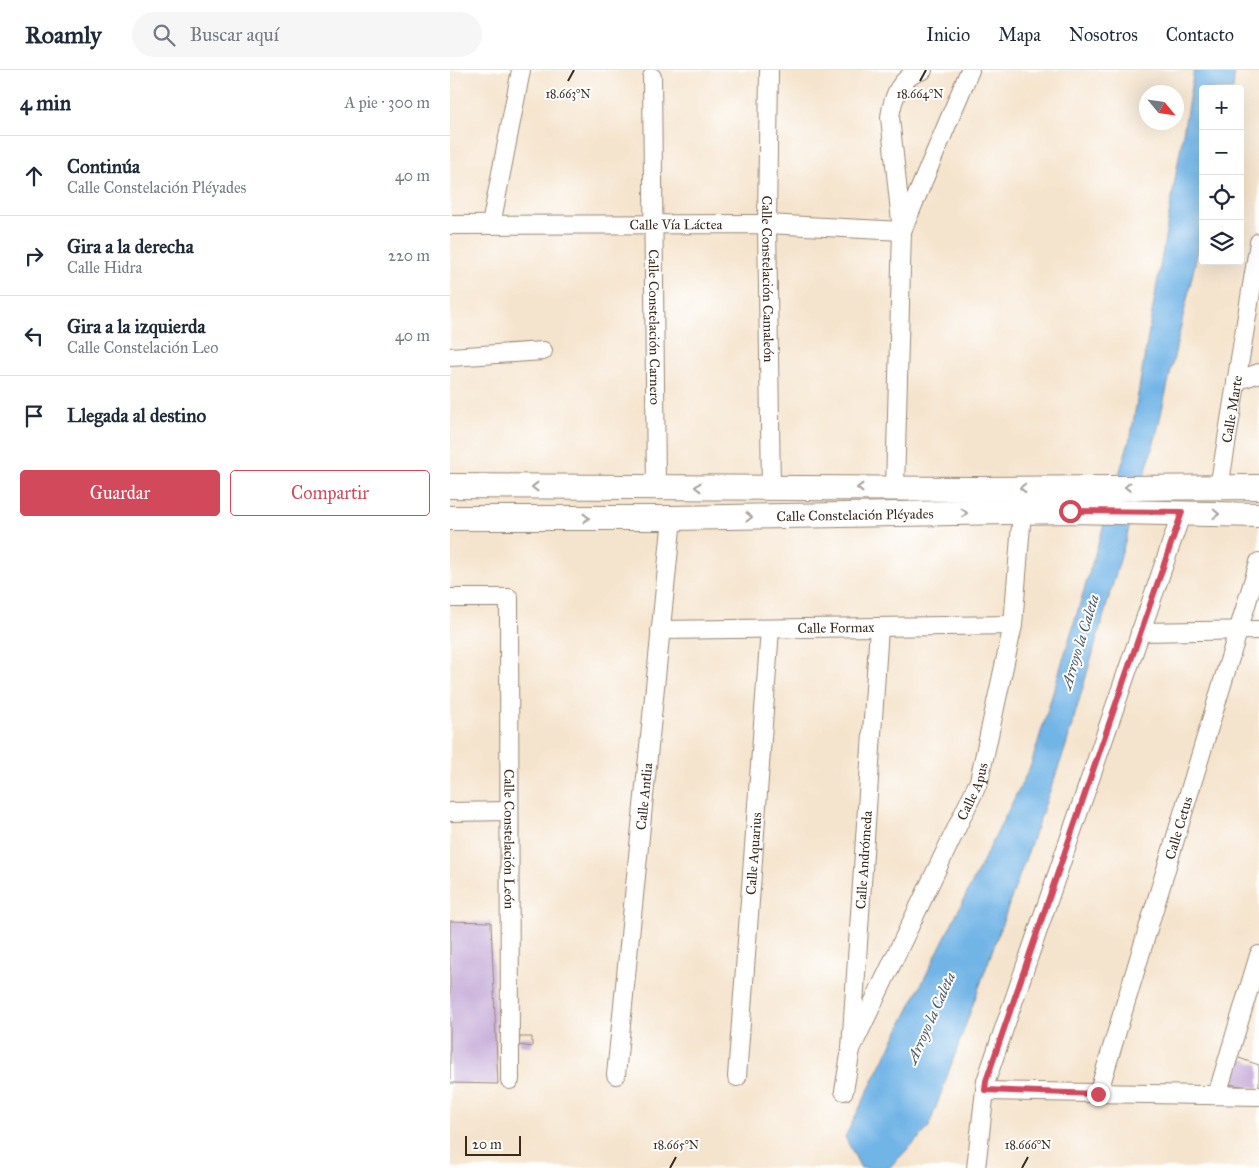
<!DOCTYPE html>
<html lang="es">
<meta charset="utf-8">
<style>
body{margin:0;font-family:"IM FELL Great Primer",serif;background:#f6f6f7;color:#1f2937}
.controls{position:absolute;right:15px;top:15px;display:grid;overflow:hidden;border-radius:5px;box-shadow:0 5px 20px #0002}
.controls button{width:45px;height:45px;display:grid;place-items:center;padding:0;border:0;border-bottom:1px solid #e0e1e3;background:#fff;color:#1f2937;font:25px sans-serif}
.compass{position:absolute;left:689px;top:15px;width:45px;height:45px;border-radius:50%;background:#fff;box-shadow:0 5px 20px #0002;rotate:119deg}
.scale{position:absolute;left:15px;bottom:12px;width:56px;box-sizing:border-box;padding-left:5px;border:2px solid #3b2a1e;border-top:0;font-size:14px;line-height:18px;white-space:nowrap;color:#3b2a1e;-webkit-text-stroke:4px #fff;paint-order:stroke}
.stop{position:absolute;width:15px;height:15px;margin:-11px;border:4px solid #d1495b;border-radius:50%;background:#fff}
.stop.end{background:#d1495b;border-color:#fff;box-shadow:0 1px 5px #0008}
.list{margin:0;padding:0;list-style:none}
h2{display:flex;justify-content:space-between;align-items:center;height:65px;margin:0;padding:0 20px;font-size:21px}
h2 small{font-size:16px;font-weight:400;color:#747a83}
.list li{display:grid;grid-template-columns:32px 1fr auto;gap:15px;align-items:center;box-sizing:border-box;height:80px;padding:0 20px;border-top:1px solid #e0e1e3}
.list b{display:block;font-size:19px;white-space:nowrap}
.list p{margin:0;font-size:16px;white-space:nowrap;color:#747a83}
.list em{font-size:16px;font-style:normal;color:#747a83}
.actions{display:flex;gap:10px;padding:15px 20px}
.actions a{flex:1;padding:11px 0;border:1px solid #d1495b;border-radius:5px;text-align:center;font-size:18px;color:#d1495b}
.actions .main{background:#d1495b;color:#fff}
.icon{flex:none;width:28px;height:28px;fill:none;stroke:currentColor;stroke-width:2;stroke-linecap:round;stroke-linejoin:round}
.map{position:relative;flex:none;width:809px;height:1098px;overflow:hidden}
header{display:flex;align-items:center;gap:30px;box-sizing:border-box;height:70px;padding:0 25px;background:#fff;border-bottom:1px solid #e0e1e3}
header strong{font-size:24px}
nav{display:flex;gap:28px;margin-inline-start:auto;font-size:18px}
.search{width:350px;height:45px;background:#f6f6f7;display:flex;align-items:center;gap:12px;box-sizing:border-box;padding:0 18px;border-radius:28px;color:#747a83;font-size:19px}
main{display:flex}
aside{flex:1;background:#fff}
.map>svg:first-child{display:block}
.water{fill:#71b4e6;stroke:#566f82}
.building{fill:#c3a8d6}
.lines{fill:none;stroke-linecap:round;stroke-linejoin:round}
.street-casing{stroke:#988776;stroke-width:20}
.secondary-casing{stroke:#988776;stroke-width:26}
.street{stroke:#fff;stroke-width:18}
.secondary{stroke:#fff;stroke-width:24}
.oneway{stroke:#a79f9a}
.route{stroke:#d1495b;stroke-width:6}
.ticks{fill:none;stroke:#3b2a1e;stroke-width:2}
.labels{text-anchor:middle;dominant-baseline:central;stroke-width:4;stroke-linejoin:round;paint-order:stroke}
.street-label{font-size:14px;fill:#3b2a1e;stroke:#fff}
.water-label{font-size:15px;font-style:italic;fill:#4e5a64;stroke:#fff}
.ticks-label{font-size:12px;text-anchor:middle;fill:#3b2a1e;stroke:#fff;stroke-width:4;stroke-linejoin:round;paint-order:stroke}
</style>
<header>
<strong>Roamly</strong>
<div class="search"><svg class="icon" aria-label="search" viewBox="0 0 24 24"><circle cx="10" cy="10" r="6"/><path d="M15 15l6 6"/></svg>Buscar aquí</div>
<nav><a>Inicio</a><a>Mapa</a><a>Nosotros</a><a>Contacto</a></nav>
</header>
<main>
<aside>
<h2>4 min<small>A pie · 300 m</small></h2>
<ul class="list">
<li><svg class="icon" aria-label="ahead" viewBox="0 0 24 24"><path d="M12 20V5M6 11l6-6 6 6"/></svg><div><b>Continúa</b><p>Calle Constelación Pléyades</p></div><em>40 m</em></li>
<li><svg class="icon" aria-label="right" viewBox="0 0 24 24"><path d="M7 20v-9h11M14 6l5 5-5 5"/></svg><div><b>Gira a la derecha</b><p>Calle Hidra</p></div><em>220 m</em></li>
<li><svg class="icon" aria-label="left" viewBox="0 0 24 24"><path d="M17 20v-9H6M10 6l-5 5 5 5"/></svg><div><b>Gira a la izquierda</b><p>Calle Constelación Leo</p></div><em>40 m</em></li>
<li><svg class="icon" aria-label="arrive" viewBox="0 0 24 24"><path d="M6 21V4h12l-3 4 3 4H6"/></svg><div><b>Llegada al destino</b></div></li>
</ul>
<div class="actions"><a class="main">Guardar</a><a>Compartir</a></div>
</aside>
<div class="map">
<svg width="809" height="1098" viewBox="0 0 809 1098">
<rect width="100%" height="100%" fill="#fff"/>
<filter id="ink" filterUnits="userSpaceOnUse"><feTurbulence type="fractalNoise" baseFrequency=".02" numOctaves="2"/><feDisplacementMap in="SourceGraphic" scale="10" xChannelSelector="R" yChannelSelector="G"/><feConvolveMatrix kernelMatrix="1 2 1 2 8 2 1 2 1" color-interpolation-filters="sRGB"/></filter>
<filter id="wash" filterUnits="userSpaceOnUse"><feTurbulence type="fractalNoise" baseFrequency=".0096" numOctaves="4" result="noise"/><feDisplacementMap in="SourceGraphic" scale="20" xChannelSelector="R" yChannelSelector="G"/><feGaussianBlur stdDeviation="1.12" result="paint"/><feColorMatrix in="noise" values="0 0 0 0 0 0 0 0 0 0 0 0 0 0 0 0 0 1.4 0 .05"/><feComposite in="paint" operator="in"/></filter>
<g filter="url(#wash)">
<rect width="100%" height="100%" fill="#f5e4cd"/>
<path class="water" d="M 744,0 L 785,0 L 783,19 L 753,19 L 753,158 L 707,362 L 615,679 L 478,1059 L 439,1098 L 411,1098 L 395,1067 L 581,695 L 681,365 Z"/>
<g id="blocks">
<path class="building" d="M 0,851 L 41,852 L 48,1014 L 0,1013 Z
M 70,967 L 82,967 L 82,977 L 69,975 Z
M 786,987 L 809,995 L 809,1018 L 776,1014 Z"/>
</g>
</g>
<g filter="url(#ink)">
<use href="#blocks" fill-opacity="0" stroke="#988776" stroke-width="1"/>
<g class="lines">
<g class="street-casing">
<g id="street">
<path id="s1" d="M 319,0 L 317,154 L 321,418"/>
<path id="s2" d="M 202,7 L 206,417"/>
<path id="s3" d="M 0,155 L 317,154 L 452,161 L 520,0"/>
<path d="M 41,155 L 71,0"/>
<path d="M 0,287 L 93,281"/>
<path d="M 786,311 L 809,303"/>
<path d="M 445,418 L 452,161 L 440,47 C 443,26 450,7 473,0"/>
<path id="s4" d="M 769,418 L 809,172"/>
<path id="s5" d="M 0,528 L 59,528 L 60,1010"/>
<path id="s6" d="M 210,560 L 563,555"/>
<path d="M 690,562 L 809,560"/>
<path d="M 0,742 L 58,741"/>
<path id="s7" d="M 401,979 L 529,711 L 563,555 L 572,442"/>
<path id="s8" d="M 166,1005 L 222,448"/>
<path id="s9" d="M 287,1007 L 320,559"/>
<path id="s10" d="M 394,1021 L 401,979 L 429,558"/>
<path d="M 535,1021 L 809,1026"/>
<path id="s11" d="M 648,1024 L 809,492"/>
<path d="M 767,1025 L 809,885"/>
<path d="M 526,1098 L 536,1011 L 732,442"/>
</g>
</g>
<g class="secondary-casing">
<g id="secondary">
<path d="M 0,416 L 523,419 L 809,417"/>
<path id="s12" d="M 0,448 L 222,448 L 620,441 L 809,445"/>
</g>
</g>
<use href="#street" class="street"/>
<use href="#secondary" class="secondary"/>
</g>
<defs><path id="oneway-chevron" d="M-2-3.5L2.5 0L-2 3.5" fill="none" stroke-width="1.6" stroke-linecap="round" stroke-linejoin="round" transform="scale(1.25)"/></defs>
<g class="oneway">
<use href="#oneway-chevron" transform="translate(85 417) rotate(-180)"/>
<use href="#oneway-chevron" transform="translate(248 417) rotate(-180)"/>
<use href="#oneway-chevron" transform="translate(678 417) rotate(179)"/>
<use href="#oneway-chevron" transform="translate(410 418) rotate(180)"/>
<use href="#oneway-chevron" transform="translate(573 418) rotate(179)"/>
<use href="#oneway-chevron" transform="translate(514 443) rotate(-1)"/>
<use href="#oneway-chevron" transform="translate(766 444) rotate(2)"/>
<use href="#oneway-chevron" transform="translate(299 447) rotate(-1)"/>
<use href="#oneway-chevron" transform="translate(136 448)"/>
</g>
</g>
<g class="lines" filter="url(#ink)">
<path class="route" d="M 620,441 L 732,442 L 536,1011 L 535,1020 L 648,1024"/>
</g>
<path class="ticks" d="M 118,11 L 124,0M 470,11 L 476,0M 220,1098 L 226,1087M 572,1098 L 578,1087"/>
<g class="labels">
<g class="street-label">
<text stroke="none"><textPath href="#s3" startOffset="226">Calle Vía Láctea</textPath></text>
<text stroke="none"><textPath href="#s1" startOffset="209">Calle Constelación Camaleón</textPath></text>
<text stroke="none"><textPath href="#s2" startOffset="250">Calle Constelación Carnero</textPath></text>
<text stroke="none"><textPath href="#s4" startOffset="80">Calle Marte</textPath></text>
<text stroke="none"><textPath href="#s12" startOffset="405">Calle Constelación Pléyades</textPath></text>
<text stroke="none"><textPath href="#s6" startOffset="176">Calle Formax</textPath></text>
<text stroke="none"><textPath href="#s7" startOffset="285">Calle Apus</textPath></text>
<text stroke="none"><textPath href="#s8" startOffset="280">Calle Antlia</textPath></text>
<text stroke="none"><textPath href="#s11" startOffset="278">Calle Cetus</textPath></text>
<text stroke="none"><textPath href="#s5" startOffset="300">Calle Constelación León</textPath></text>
<text stroke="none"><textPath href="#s9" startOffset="224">Calle Aquarius</textPath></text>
<text stroke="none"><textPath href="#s10" startOffset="232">Calle Andrómeda</textPath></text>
</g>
<g class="water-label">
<text transform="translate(630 572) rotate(-73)">Arroyo la Caleta</text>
<text transform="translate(481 948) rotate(-66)">Arroyo la Caleta</text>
</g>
</g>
<g class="ticks-label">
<text x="118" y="28">18.663°N</text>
<text x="470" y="28">18.664°N</text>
<text x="226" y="1079">18.665°N</text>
<text x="578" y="1079">18.666°N</text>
</g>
</svg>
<div class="controls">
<button>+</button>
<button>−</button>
<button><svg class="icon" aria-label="locate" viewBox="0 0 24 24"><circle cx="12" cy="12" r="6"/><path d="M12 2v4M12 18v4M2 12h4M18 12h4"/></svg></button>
<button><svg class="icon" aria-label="layers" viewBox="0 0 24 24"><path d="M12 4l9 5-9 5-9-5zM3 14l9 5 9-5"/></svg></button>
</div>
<svg class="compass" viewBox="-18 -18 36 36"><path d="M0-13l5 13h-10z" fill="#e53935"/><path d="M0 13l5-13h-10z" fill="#747a83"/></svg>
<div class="scale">20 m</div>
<div class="stop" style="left:620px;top:441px"></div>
<div class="stop end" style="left:648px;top:1024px"></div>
</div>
</main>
